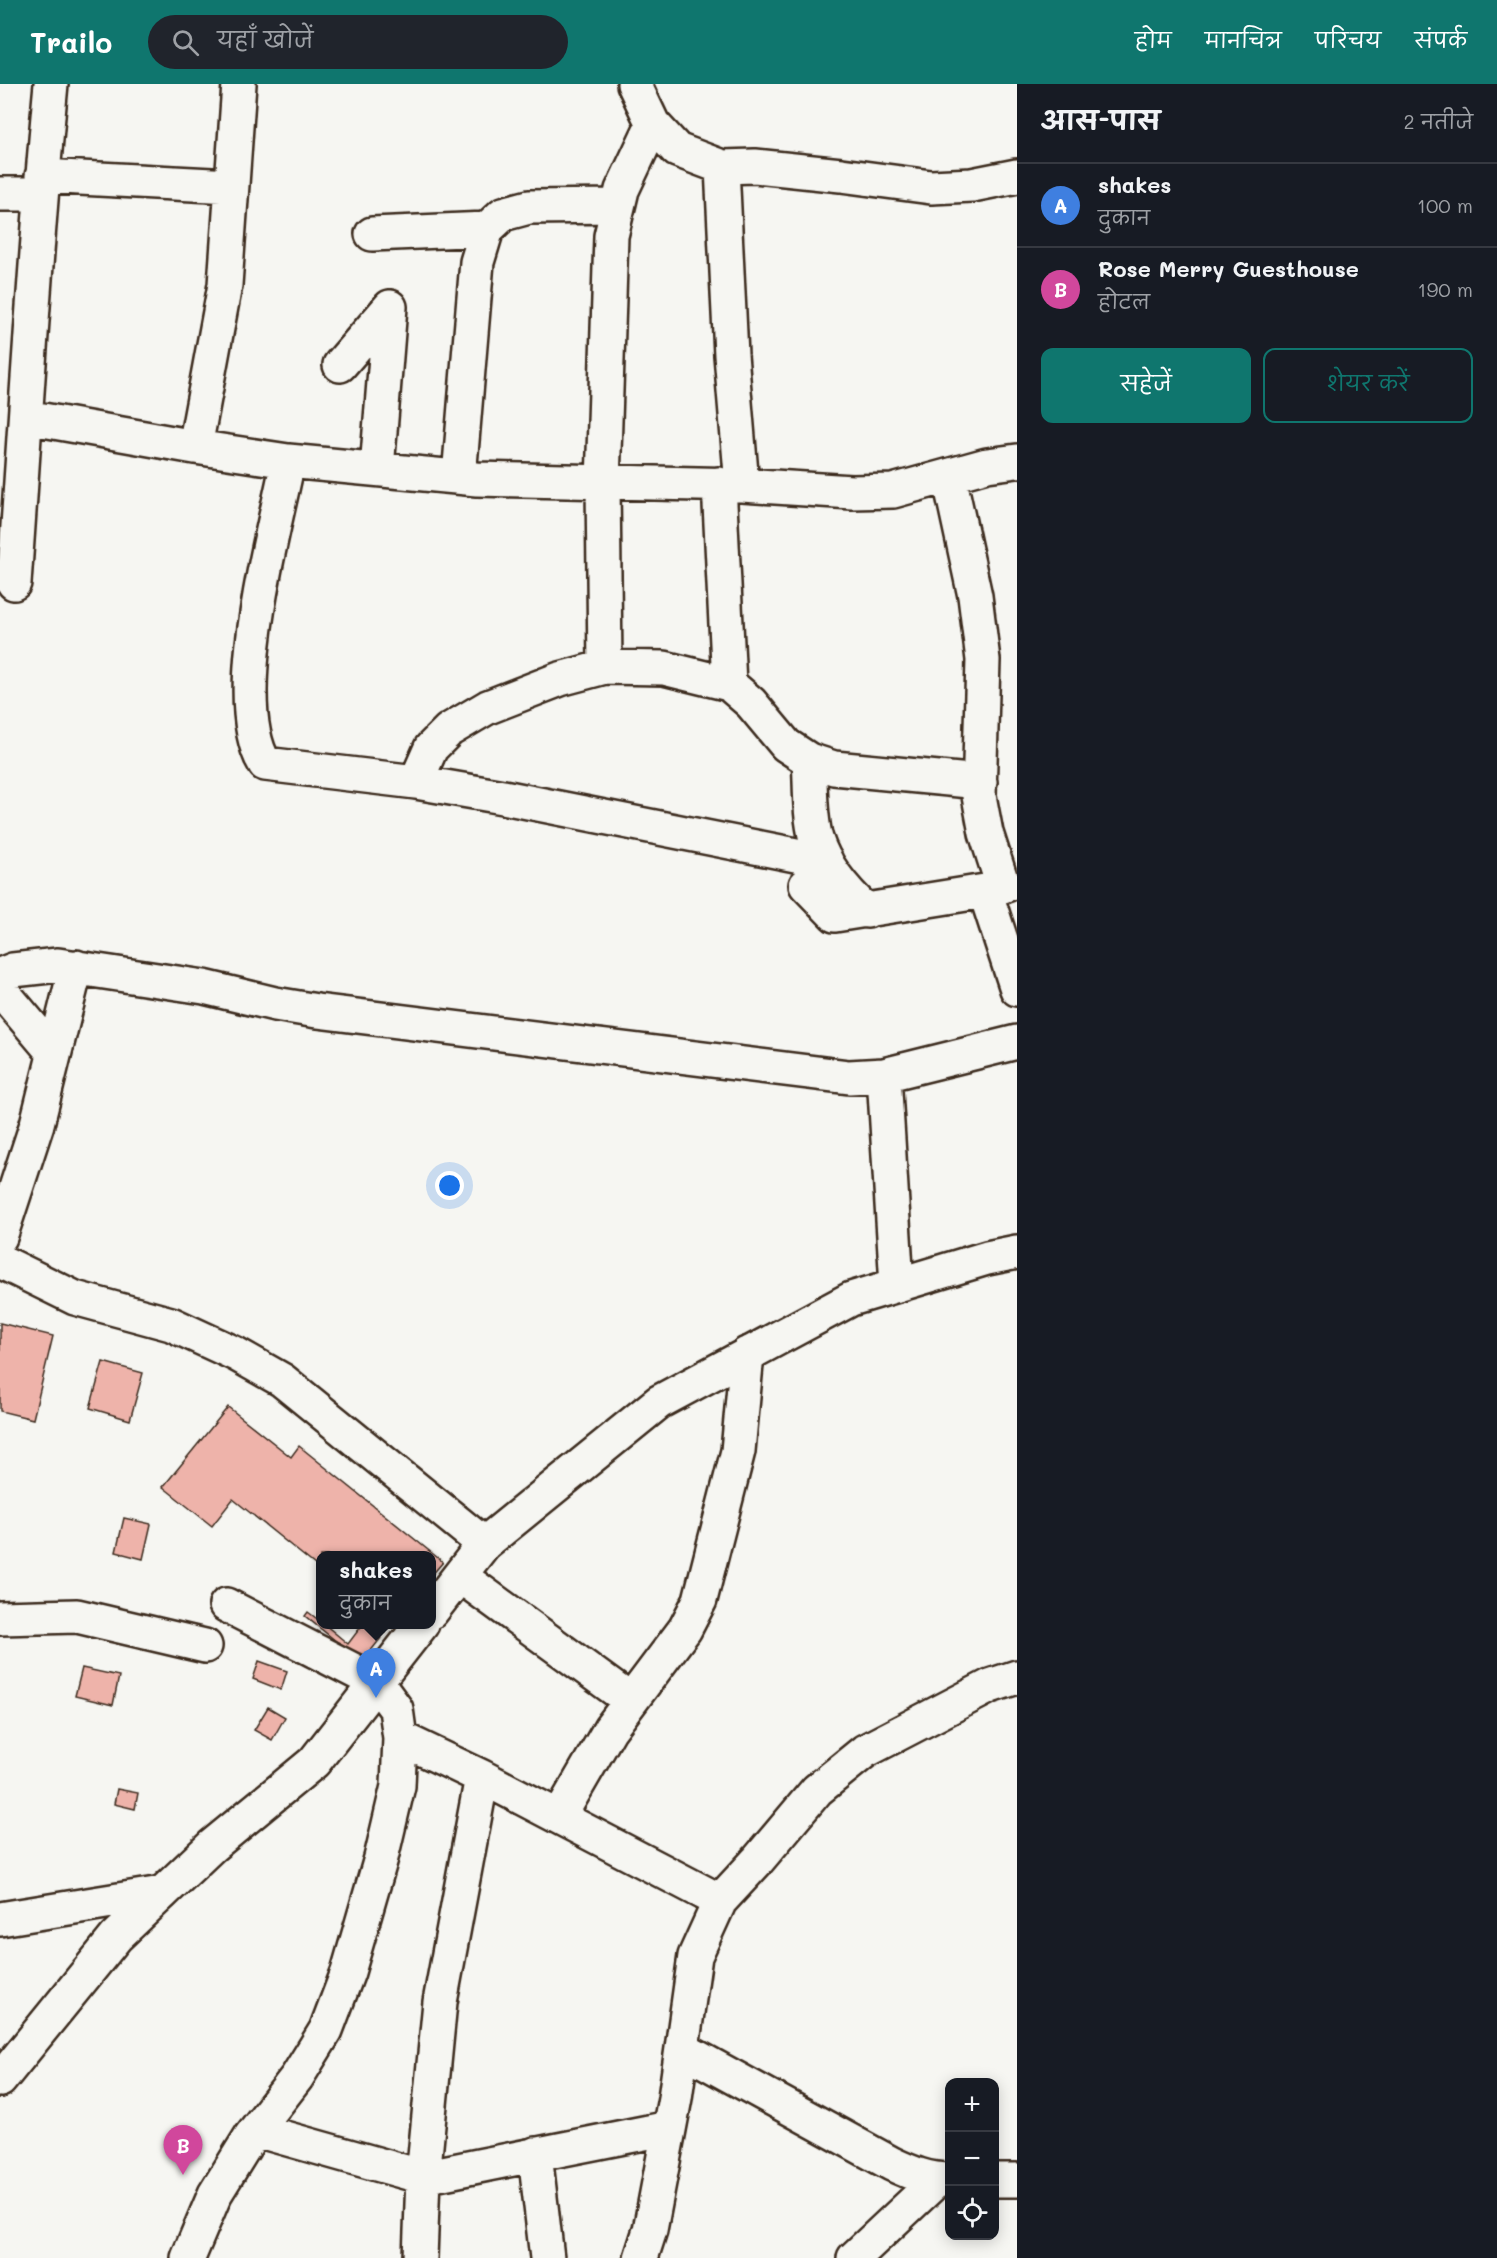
<!DOCTYPE html>
<html lang="hi">
<meta charset="utf-8">
<style>
body{margin:0;font-family:Mali,"Playpen Sans Deva",sans-serif;background:#20242c;color:#f1f3f6}
.controls{position:absolute;right:18px;bottom:18px;display:grid;overflow:hidden;border-radius:12px;box-shadow:0 3px 15px #0003}
.controls button{width:54px;height:54px;display:grid;place-items:center;padding:0;border:0;border-bottom:2px solid #363941;background:#171b24;color:#f1f3f6;font:30px sans-serif}
.you{position:absolute;left:450px;top:1102px;width:21px;height:21px;margin:-15px;border:4px solid #fff;border-radius:50%;background:#1a73e8;box-shadow:0 0 0 9px #1a73e833}
.badge{display:grid;place-items:center;width:39px;height:39px;border-radius:50%;background:#0f766e;color:#fff;font-size:20px;font-weight:700}
.pin{position:absolute;translate:-50% -50px;filter:drop-shadow(0 2px 3px #0008)}
.pin::after{content:'';position:absolute;top:32px;width:21px;height:18px;background:inherit;clip-path:polygon(0 0,100% 0,50% 100%)}
.popup{position:absolute;left:316px;top:1467px;width:120px;height:78px;box-sizing:border-box;display:grid;place-content:center;border-radius:12px;background:#171b24;filter:drop-shadow(0 2px 4px #0005);font-size:20px;white-space:nowrap;color:#9ea1a6}
.popup b{font-size:22px;color:#f1f3f6}
.popup::after{content:'';position:absolute;left:50%;top:100%;margin-left:-12px;border:12px solid transparent;border-top-color:#171b24}
.list{margin:0;padding:0;list-style:none}
h2{display:flex;justify-content:space-between;align-items:center;height:78px;margin:0;padding:0 24px;font-size:26px}
h2 small{font-size:20px;font-weight:400;color:#9ea1a6}
.list li{display:grid;grid-template-columns:39px 1fr auto;gap:18px;align-items:center;box-sizing:border-box;height:84px;padding:0 24px;border-top:2px solid #363941}
.list b{display:block;font-size:22px;white-space:nowrap}
.list p{margin:0;font-size:20px;white-space:nowrap;color:#9ea1a6}
.list em{font-size:20px;font-style:normal;color:#9ea1a6}
.actions{display:flex;gap:12px;padding:18px 24px}
.actions a{flex:1;padding:14px 0;border:2px solid #0f766e;border-radius:12px;text-align:center;font-size:21px;color:#0f766e}
.actions .main{background:#0f766e;color:#fff}
.icon{flex:none;width:33px;height:33px;fill:none;stroke:currentColor;stroke-width:2;stroke-linecap:round;stroke-linejoin:round}
.map{position:relative;flex:none;width:1017px;height:2174px;overflow:hidden}
header{display:flex;align-items:center;gap:36px;box-sizing:border-box;height:84px;padding:0 30px;background:#0f766e;color:#fff}
header strong{font-size:28px}
nav{display:flex;gap:33px;margin-inline-start:auto;font-size:21px}
.search{width:420px;height:54px;background:#20242c;display:flex;align-items:center;gap:15px;box-sizing:border-box;padding:0 21px;border-radius:33px;color:#9ea1a6;font-size:22px}
main{display:flex}
aside{flex:1;background:#171b24}
.map>svg:first-child{display:block}
.building{fill:#eeb3aa;stroke:#3b2a1e;stroke-width:1.5}
.lines{fill:none;stroke-linecap:round;stroke-linejoin:round}
.minor-casing{stroke:#3b2a1e;stroke-width:38}
.tertiary-casing{stroke:#3b2a1e;stroke-width:38}
.minor{stroke:#f6f6f2;stroke-width:33}
.tertiary{stroke:#f6f6f2;stroke-width:33}
</style>
<header>
<strong>Trailo</strong>
<div class="search"><svg class="icon" aria-label="search" viewBox="0 0 24 24"><circle cx="10" cy="10" r="6"/><path d="M15 15l6 6"/></svg>यहाँ खोजें</div>
<nav><a>होम</a><a>मानचित्र</a><a>परिचय</a><a>संपर्क</a></nav>
</header>
<main>
<div class="map">
<svg width="1017" height="2174" viewBox="0 0 1017 2174">
<rect width="100%" height="100%" fill="#f6f6f2"/>
<filter id="ink" filterUnits="userSpaceOnUse"><feTurbulence type="fractalNoise" baseFrequency=".0167" numOctaves="2"/><feDisplacementMap in="SourceGraphic" scale="12" xChannelSelector="R" yChannelSelector="G"/><feConvolveMatrix kernelMatrix="1 2 1 2 8 2 1 2 1" color-interpolation-filters="sRGB"/></filter>
<g filter="url(#ink)">
<path class="building" d="M 0,1239 L 53,1252 L 33,1335 L 0,1327 Z
M 103,1278 L 143,1289 L 130,1336 L 90,1324 Z
M 228,1323 L 291,1373 L 299,1362 L 443,1478 L 431,1492 L 431,1472 L 320,1472 L 320,1485 L 233,1415 L 212,1442 L 163,1403 Z
M 124,1434 L 151,1440 L 143,1475 L 116,1468 Z
M 308,1528 L 320,1537 L 320,1540 L 324,1540 L 348,1560 L 363,1540 L 392,1540 L 362,1578 L 305,1532 Z
M 259,1577 L 287,1587 L 281,1606 L 253,1595 Z
M 82,1584 L 119,1592 L 113,1621 L 75,1612 Z
M 268,1623 L 285,1633 L 272,1656 L 254,1646 Z
M 117,1705 L 138,1709 L 135,1725 L 114,1720 Z"/>
<g class="lines">
<g class="minor-casing">
<path id="minor" d="M 634,0 L 653,40 L 677,66 L 722,83 L 755,82 L 841,91 L 931,103 L 972,101 L 1017,92
M 722,83 L 731,271 L 742,401
M 42,92 L 231,102
M 0,110 L 41,110
M 372,150 L 487,145
M 340,281 L 390,223
M 26,333 L 195,363 L 288,377 L 477,395 L 742,401 L 852,408 L 893,407 L 987,381 L 1017,377
M 195,363 L 225,201 L 239,0
M 288,377 C 274,449 226,617 265,680 L 416,698 L 503,713 L 826,777
M 377,385 L 390,223
M 949,392 L 975,512 L 983,576 L 979,712 L 986,749 L 1003,802
M 459,393 L 477,178 L 487,145 L 503,130 L 529,123 L 618,122
M 719,400 L 729,600
M 14,499 C 26,333 35,166 51,0
M 605,583 L 603,399 L 611,152 L 622,106 L 653,40
M 809,676 C 811,701 809,730 816,755 C 825,783 846,808 867,827
M 416,698 L 431,664 L 449,646 L 488,623 L 560,595 L 605,583 L 664,584 L 729,600 L 751,619 L 786,661 L 809,676 L 834,684 L 980,698
M 806,801 L 835,831 L 985,807
M 1006,801 L 985,807 L 1017,905
M 0,891 L 13,886 L 58,881 L 204,903 L 275,920 L 317,927 L 849,993 L 884,991 L 1017,958
M 0,905 L 54,969
M 884,991 L 897,1201
M 0,1153 L 37,1040 L 76,883
M 0,1177 L 75,1214 L 171,1240 L 236,1270 L 282,1296 L 484,1460
M 460,1492 L 631,1617
M 0,1534 L 77,1532 L 205,1562
M 400,1654 L 482,1693 L 720,1817
M 559,1733 L 610,1645 L 685,1545 L 700,1516 L 738,1367 L 747,1270
M 0,1835 L 162,1809
M 682,1965 L 892,2080 C 911,2089 928,2096 950,2096
M 256,2046 L 423,2093 L 669,2044
M 535,2070 L 547,2174
M 994,2096 L 1017,2096
M 188,2174 L 215,2110 L 251,2052 L 297,1993 L 326,1946 L 348,1888 L 381,1774 L 398,1702 L 400,1654 L 396,1625 L 376,1598 L 226,1521
M 420,2174 L 423,2093 L 440,1918 L 482,1693
M 641,2174 L 650,2146 L 675,2014 L 695,1872 L 720,1817 L 758,1776 L 817,1706 L 865,1667 L 990,1602 L 1017,1593
M 854,2174 L 937,2096"/>
</g>
<g class="tertiary-casing">
<path id="tertiary" d="M 431,1528 L 484,1460 L 659,1318 L 851,1215 L 987,1174 L 1017,1168
M 0,1996 L 116,1853 L 212,1762 L 314,1678 L 422,1540"/>
</g>
<use href="#minor" class="minor"/>
<use href="#tertiary" class="tertiary"/>
</g>
</g>
</svg>
<div class="controls">
<button>+</button>
<button>−</button>
<button><svg class="icon" aria-label="locate" viewBox="0 0 24 24"><circle cx="12" cy="12" r="6"/><path d="M12 2v4M12 18v4M2 12h4M18 12h4"/></svg></button>
</div>
<div class="you"></div>
<div class="pin badge" style="left:376px;top:1614px;background:#3f7fe0">A</div>
<div class="popup"><b>shakes</b>दुकान</div>
<div class="pin badge" style="left:183px;top:2091px;background:#d1479c">B</div>
</div>
<aside>
<h2>आस-पास<small>2 नतीजे</small></h2>
<ul class="list">
<li><span class="badge" style="background:#3f7fe0">A</span><div><b>shakes</b><p>दुकान</p></div><em>100 m</em></li>
<li><span class="badge" style="background:#d1479c">B</span><div><b>Rose Merry Guesthouse</b><p>होटल</p></div><em>190 m</em></li>
</ul>
<div class="actions"><a class="main">सहेजें</a><a>शेयर करें</a></div>
</aside>
</main>
